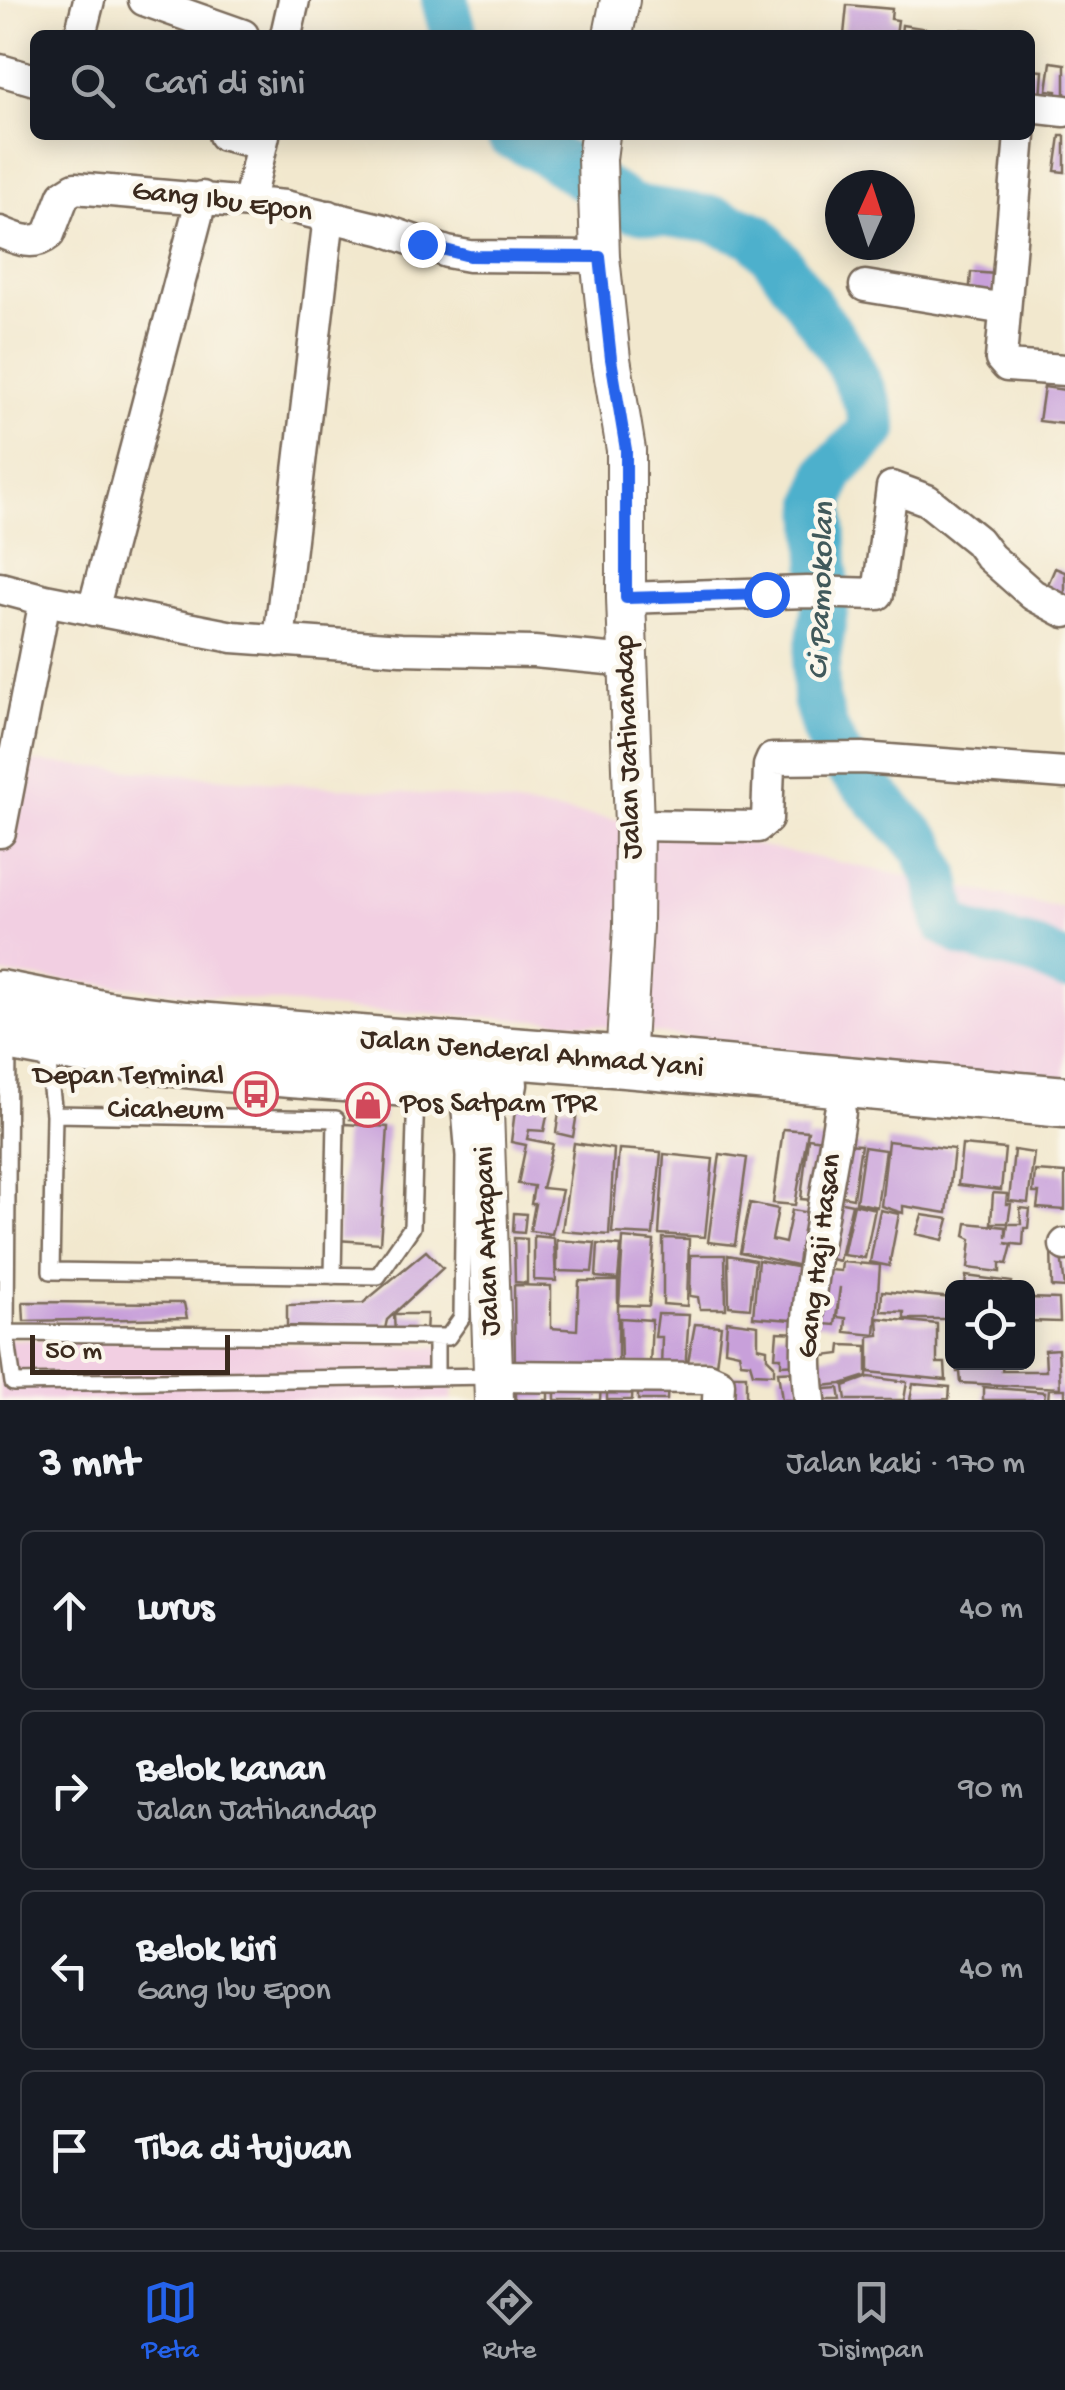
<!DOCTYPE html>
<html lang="id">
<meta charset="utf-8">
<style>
body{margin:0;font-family:"Gochi Hand",sans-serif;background:#242831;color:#f1f3f6}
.controls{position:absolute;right:30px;bottom:30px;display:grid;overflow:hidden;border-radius:15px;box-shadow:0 5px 25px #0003}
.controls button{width:90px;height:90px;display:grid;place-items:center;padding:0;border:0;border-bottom:2px solid #363941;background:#171b24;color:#f1f3f6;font:50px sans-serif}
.compass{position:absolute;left:825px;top:170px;width:90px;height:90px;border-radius:50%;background:#171b24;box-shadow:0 5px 25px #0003;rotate:3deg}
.scale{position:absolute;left:30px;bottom:25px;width:200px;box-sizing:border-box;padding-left:10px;border:5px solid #3b2a1e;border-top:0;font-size:28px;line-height:35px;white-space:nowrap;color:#3b2a1e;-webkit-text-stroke:8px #fbf7ec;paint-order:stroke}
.stop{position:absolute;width:30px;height:30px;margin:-22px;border:8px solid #2563eb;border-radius:50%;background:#fff}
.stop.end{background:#2563eb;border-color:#fff;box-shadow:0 2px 10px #0008}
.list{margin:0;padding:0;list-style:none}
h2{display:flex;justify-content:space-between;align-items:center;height:130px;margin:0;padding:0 40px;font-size:42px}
h2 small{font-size:32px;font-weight:400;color:#9ea1a6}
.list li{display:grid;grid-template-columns:65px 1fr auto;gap:30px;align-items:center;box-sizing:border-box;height:160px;margin:0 20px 20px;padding:0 20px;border:2px solid #363941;border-radius:15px}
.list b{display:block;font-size:38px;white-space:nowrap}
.list p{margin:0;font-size:32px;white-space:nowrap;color:#9ea1a6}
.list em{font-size:32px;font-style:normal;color:#9ea1a6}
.icon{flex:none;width:55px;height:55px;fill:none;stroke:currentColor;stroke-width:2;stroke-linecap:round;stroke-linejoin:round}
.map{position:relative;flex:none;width:1065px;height:1400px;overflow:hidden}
.search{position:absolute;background:#171b24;box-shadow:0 5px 25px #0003;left:30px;right:30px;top:30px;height:110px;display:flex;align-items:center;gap:25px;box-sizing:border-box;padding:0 35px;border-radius:15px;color:#9ea1a6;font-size:38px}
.sheet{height:850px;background:#171b24}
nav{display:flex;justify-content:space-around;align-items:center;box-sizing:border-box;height:140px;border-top:2px solid #363941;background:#171b24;font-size:28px;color:#9ea1a6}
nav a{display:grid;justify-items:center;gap:5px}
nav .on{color:#2563eb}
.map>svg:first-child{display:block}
.built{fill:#f2cfe2}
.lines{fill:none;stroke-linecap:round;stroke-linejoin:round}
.river{stroke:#4db0cc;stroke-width:48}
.building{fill:#c8a0da}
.service-casing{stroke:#7b6c5c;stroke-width:20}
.minor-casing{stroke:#7b6c5c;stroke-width:35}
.tertiary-casing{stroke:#7b6c5c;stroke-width:42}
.trunk-casing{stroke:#7b6c5c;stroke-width:55}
.service{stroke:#fff;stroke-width:15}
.minor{stroke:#fff;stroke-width:30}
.tertiary{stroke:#fff;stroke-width:38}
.trunk{stroke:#fff;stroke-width:50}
.route{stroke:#2563eb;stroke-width:12}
.labels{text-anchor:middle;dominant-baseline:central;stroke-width:9;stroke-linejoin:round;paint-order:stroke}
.street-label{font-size:30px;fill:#3b2a1e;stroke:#fbf7ec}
.poi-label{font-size:30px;fill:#3b2a1e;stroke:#fbf7ec;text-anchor:end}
.water-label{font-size:32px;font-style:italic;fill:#41595b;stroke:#fbf7ec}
</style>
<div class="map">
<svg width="1065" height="1400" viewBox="0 0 1065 1400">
<rect width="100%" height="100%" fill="#fbf7ec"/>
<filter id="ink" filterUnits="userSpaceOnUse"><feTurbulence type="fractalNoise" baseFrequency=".01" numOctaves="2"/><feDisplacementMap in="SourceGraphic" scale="20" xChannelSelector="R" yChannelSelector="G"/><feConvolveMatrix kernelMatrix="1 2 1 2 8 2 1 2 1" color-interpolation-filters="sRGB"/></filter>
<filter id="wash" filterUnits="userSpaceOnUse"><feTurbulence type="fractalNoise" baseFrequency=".0048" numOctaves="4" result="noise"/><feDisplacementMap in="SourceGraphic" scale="40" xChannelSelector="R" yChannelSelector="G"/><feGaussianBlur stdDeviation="2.25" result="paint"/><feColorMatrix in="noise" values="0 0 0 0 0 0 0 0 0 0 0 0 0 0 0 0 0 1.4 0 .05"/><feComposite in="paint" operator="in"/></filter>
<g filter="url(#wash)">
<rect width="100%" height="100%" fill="#f2e8ce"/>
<path class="built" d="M 0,759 L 467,798 L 674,828 L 1065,909 L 1065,1089 L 573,1022 L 350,1010 L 0,974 Z
M 0,1339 L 453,1347 L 452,1400 L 0,1400 Z"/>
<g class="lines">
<path class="river" d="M 445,0 L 454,35
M 510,135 L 535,146 L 632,208 L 715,220 L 756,236 L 780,264 L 845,356 L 868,404 L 874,429 L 830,473 L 821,503 L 826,600 L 815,671 L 816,699 L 825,730 L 840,758 L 924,847 L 936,875 L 946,922 L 967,935 L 1036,952 L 1065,966"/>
</g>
<g id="blocks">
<path class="building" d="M 847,5 L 892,9 L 891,19 L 898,20 L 896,35 L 844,35 Z
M 902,25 L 947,32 L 946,35 L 901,35 Z
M 949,29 L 980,30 L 980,35 L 949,35 Z
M 1051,62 L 1065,64 L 1065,107 L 1056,106 L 1057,91 L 1047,90 Z
M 1030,70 L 1043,71 L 1041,99 L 1030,98 Z
M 1060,136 L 1065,136 L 1065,172 L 1055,171 Z
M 971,272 L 995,274 L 993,299 L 969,297 Z
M 1044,387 L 1065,390 L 1064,424 L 1039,421 Z
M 1055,568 L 1065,572 L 1065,605 L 1043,596 Z
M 353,1089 L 385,1092 L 383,1121 L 350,1119 Z
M 516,1102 L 549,1106 L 544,1131 L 529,1130 L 527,1139 L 553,1144 L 542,1188 L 562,1190 L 552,1234 L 530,1231 L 535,1204 L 531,1204 L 534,1186 L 518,1184 L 526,1145 L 511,1142 Z
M 560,1105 L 578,1107 L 573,1137 L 556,1133 Z
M 345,1124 L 388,1127 L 380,1243 L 337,1240 Z
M 783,1129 L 808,1131 L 795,1205 L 773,1203 Z
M 808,1138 L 831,1141 L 823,1201 L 801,1199 Z
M 888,1141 L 954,1149 L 947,1213 L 903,1206 L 903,1213 L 881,1206 Z
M 574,1143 L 614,1149 L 609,1235 L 562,1231 Z
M 839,1144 L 861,1145 L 853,1198 L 832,1194 Z
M 962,1145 L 1005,1149 L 1001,1190 L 958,1185 Z
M 864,1147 L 885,1150 L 877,1207 L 856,1202 Z
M 619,1149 L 661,1152 L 653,1235 L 612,1233 Z
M 1014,1150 L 1034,1153 L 1028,1203 L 1009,1201 Z
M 664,1154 L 713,1159 L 705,1237 L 659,1234 Z
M 720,1154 L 747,1158 L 735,1245 L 708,1242 Z
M 1035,1171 L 1065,1173 L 1065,1210 L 1037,1208 L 1039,1193 L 1033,1193 Z
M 993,1193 L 1007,1194 L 1006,1204 L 1011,1204 L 1008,1223 L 991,1223 Z
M 832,1200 L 852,1204 L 839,1261 L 819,1256 Z
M 750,1203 L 778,1209 L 772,1240 L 785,1243 L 792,1210 L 822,1215 L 809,1268 L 740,1252 Z
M 854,1204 L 875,1209 L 865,1258 L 843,1255 Z
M 1020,1208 L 1030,1209 L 1028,1228 L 1024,1228 L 1023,1245 L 1005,1243 L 1012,1245 L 1007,1264 L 1000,1263 L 1000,1272 L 968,1268 L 971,1239 L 965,1236 L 967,1223 L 1006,1227 L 1006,1238 L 1008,1224 L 1021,1224 Z
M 880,1210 L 899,1214 L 889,1266 L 870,1262 Z
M 514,1213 L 526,1214 L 524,1233 L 513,1232 Z
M 922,1215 L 949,1219 L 943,1240 L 916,1234 Z
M 534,1236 L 554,1238 L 556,1281 L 534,1280 Z
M 514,1238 L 527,1239 L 527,1283 L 515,1282 Z
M 623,1238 L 654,1241 L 649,1306 L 619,1305 Z
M 663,1238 L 689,1239 L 687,1306 L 663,1304 Z
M 557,1240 L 595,1243 L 592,1272 L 557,1271 Z
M 598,1244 L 621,1246 L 618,1279 L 596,1277 Z
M 1051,1246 L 1060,1246 L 1065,1288 L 1052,1287 Z
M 426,1251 L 443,1268 L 387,1320 L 385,1329 L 287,1326 L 287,1305 L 363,1303 Z
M 691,1255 L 725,1255 L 726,1309 L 700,1309 L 698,1297 L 690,1296 Z
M 728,1255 L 755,1260 L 750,1308 L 729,1306 Z
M 758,1260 L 801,1268 L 804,1321 L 753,1317 Z
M 842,1262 L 880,1265 L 875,1335 L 845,1332 L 846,1318 L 837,1317 L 840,1287 L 835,1325 L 812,1323 L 817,1269 L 841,1271 Z
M 966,1276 L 1012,1282 L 1011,1288 L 965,1288 Z
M 579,1281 L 618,1281 L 618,1371 L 515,1371 L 514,1285 L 551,1286 L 551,1328 L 577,1330 Z
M 882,1291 L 952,1298 L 952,1319 L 904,1319 L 904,1312 L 881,1311 Z
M 1028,1298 L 1059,1299 L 1060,1322 L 1028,1321 Z
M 23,1302 L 184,1303 L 187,1318 L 24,1321 Z
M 394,1314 L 427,1314 L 426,1334 L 395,1335 Z
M 658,1314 L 689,1315 L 685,1371 L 661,1370 L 662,1337 L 655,1337 Z
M 620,1318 L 652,1320 L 650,1366 L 621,1363 Z
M 878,1318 L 937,1324 L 937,1363 L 945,1363 L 946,1380 L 869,1372 L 869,1336 L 879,1335 Z
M 727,1321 L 758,1325 L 758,1347 L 767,1349 L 767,1358 L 774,1365 L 774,1374 L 753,1373 L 750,1363 L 741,1362 L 739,1353 L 725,1350 Z
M 695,1324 L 721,1326 L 716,1365 L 688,1362 Z
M 777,1332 L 801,1333 L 801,1364 L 781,1365 L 781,1357 L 775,1357 Z
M 841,1345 L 867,1346 L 867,1376 L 842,1384 L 812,1387 L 809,1358 L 840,1354 Z
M 1058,1349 L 1060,1388 L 961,1383 L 960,1372 L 957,1372 L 957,1362 L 1003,1362 L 1002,1371 L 1046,1371 L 1045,1350 Z
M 798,1371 L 802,1400 L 782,1400 L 778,1372 Z
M 725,1375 L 746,1375 L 746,1400 L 723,1400 Z
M 869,1377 L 907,1382 L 904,1400 L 846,1400 L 844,1386 Z
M 607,1380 L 633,1382 L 632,1400 L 607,1400 Z
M 516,1381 L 548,1381 L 548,1400 L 516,1400 Z
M 638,1382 L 668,1382 L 667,1400 L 638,1400 Z
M 913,1384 L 950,1387 L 949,1399 L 910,1400 Z
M 555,1387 L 601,1387 L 600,1400 L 555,1400 Z
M 983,1387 L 1045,1392 L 1044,1400 L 983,1400 Z
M 839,1388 L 841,1400 L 814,1400 L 813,1390 Z
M 1049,1389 L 1065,1389 L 1065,1400 L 1048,1400 Z"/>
</g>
</g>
<g filter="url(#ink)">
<use href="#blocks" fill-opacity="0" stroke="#7b6c5c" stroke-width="2.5"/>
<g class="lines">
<g class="service-casing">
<path id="service" d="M 8,1042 L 6,1333 L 448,1337 L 462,1317 L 464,1156 L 458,1089
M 46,1049 L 54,1114 L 51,1271 L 378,1276 L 412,1227 L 416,1089
M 54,1114 L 336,1119 L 333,1276
M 6,1333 L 13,1383 L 494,1376
M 436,1377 L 436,1338"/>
</g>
<g class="minor-casing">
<path id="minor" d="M 144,0 L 243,35
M 80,35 L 89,0
M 286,35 L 294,0
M 0,70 L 35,80
M 1030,107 L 1065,111
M 224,135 L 262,144
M 1020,135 L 1001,359 L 1007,366 L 1065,370
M 249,201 L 264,135
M 0,232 C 17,239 33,247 49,234 L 64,195 L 75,188 L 285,206 L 384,230 L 447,252 L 469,256 L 600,257
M 865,286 L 1005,309
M 0,588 L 45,600 L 233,637 L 401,649 L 534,652 L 629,661
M 626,598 L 807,592 L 878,594 L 892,487 L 927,500 L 978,541 L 990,557 L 1033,595 L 1065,612
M 93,610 L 202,197
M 279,641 L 329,216
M 634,825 L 757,827 L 767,819 L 769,766 L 772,759 L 862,758 L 1065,773
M 0,832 L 45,600
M 1065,1245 L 1065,1244
M 494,1376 L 708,1378 L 719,1383 L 718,1400
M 810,1400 C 797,1310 827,1203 840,1112"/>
</g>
<g class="tertiary-casing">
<path id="tertiary" d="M 613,35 L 620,0
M 600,135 L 597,159 L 600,257 L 611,359 L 626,450 L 626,598 L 634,825 L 633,926 L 625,1062
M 483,1082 L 494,1400"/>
</g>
<g class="trunk-casing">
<path id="trunk" d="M 0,996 L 107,1017 L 185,1027 L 625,1062 L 1065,1102
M 0,1033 C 136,1062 272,1071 410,1081 C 440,1083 471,1081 502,1084"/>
</g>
<use href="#service" class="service"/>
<use href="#minor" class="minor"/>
<use href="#tertiary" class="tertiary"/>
<use href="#trunk" class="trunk"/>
</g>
</g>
<g class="lines" filter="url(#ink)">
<path class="route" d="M 422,244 L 469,256 L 600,257 L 611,359 L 626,450 L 626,598 L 766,594"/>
</g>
<defs>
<g id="bus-ring" transform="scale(2.25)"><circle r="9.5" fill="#fbf7ec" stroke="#d1495b" stroke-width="1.5"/><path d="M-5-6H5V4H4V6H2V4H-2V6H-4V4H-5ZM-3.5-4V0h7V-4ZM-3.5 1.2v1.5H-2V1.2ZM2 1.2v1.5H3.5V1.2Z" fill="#d1495b"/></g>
<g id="shop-ring" transform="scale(2.25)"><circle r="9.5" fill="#fbf7ec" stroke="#d1495b" stroke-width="1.5"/><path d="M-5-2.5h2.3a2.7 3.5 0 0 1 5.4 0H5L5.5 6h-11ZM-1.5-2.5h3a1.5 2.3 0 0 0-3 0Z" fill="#d1495b"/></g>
</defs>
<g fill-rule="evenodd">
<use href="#bus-ring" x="256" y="1094"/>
<use href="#shop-ring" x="368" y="1105"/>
</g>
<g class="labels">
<g class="street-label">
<text transform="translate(222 203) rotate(7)">Gang Ibu Epon</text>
<text transform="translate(630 747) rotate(-92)">Jalan Jatihandap</text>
<text transform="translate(532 1055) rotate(5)">Jalan Jenderal Ahmad Yani</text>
<text transform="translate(489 1241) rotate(-92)">Jalan Antapani</text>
<text transform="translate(821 1256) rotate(-83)">Gang Haji Hasan</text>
</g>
<g class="poi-label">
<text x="224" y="1077">Depan Terminal<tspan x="224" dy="34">Cicaheum</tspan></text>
<text x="400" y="1105" text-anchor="start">Pos Satpam TPR</text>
</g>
<g class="water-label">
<text transform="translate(823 591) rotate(-88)">Ci Pamokolan</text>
</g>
</g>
</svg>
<div class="controls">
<button><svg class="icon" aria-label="locate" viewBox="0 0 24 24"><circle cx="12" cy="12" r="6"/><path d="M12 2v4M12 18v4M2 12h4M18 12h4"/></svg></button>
</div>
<svg class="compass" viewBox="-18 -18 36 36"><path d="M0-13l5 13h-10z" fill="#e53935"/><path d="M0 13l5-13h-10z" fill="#9ea1a6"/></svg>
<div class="scale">50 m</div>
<div class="stop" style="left:766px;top:594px"></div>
<div class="stop end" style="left:422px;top:244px"></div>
<div class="search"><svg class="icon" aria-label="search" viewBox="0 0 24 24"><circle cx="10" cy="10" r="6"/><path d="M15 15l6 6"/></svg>Cari di sini</div>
</div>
<section class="sheet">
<h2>3 mnt<small>Jalan kaki · 170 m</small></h2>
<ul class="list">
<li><svg class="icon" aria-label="ahead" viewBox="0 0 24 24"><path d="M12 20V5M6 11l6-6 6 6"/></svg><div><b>Lurus</b></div><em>40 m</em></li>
<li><svg class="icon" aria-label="right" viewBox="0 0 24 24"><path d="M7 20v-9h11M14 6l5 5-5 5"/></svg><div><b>Belok kanan</b><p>Jalan Jatihandap</p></div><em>90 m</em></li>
<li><svg class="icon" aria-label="left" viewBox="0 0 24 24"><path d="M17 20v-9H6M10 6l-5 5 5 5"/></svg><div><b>Belok kiri</b><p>Gang Ibu Epon</p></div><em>40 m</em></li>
<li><svg class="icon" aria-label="arrive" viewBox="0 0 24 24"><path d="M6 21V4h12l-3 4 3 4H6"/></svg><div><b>Tiba di tujuan</b></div></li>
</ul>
</section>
<nav>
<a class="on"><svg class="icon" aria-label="map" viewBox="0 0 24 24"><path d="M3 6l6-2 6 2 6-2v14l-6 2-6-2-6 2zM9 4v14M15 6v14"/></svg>Peta</a>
<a><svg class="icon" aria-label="directions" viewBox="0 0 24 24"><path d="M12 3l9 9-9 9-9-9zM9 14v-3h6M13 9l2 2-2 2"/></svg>Rute</a>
<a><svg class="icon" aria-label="saved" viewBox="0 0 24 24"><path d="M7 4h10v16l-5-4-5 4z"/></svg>Disimpan</a>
</nav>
